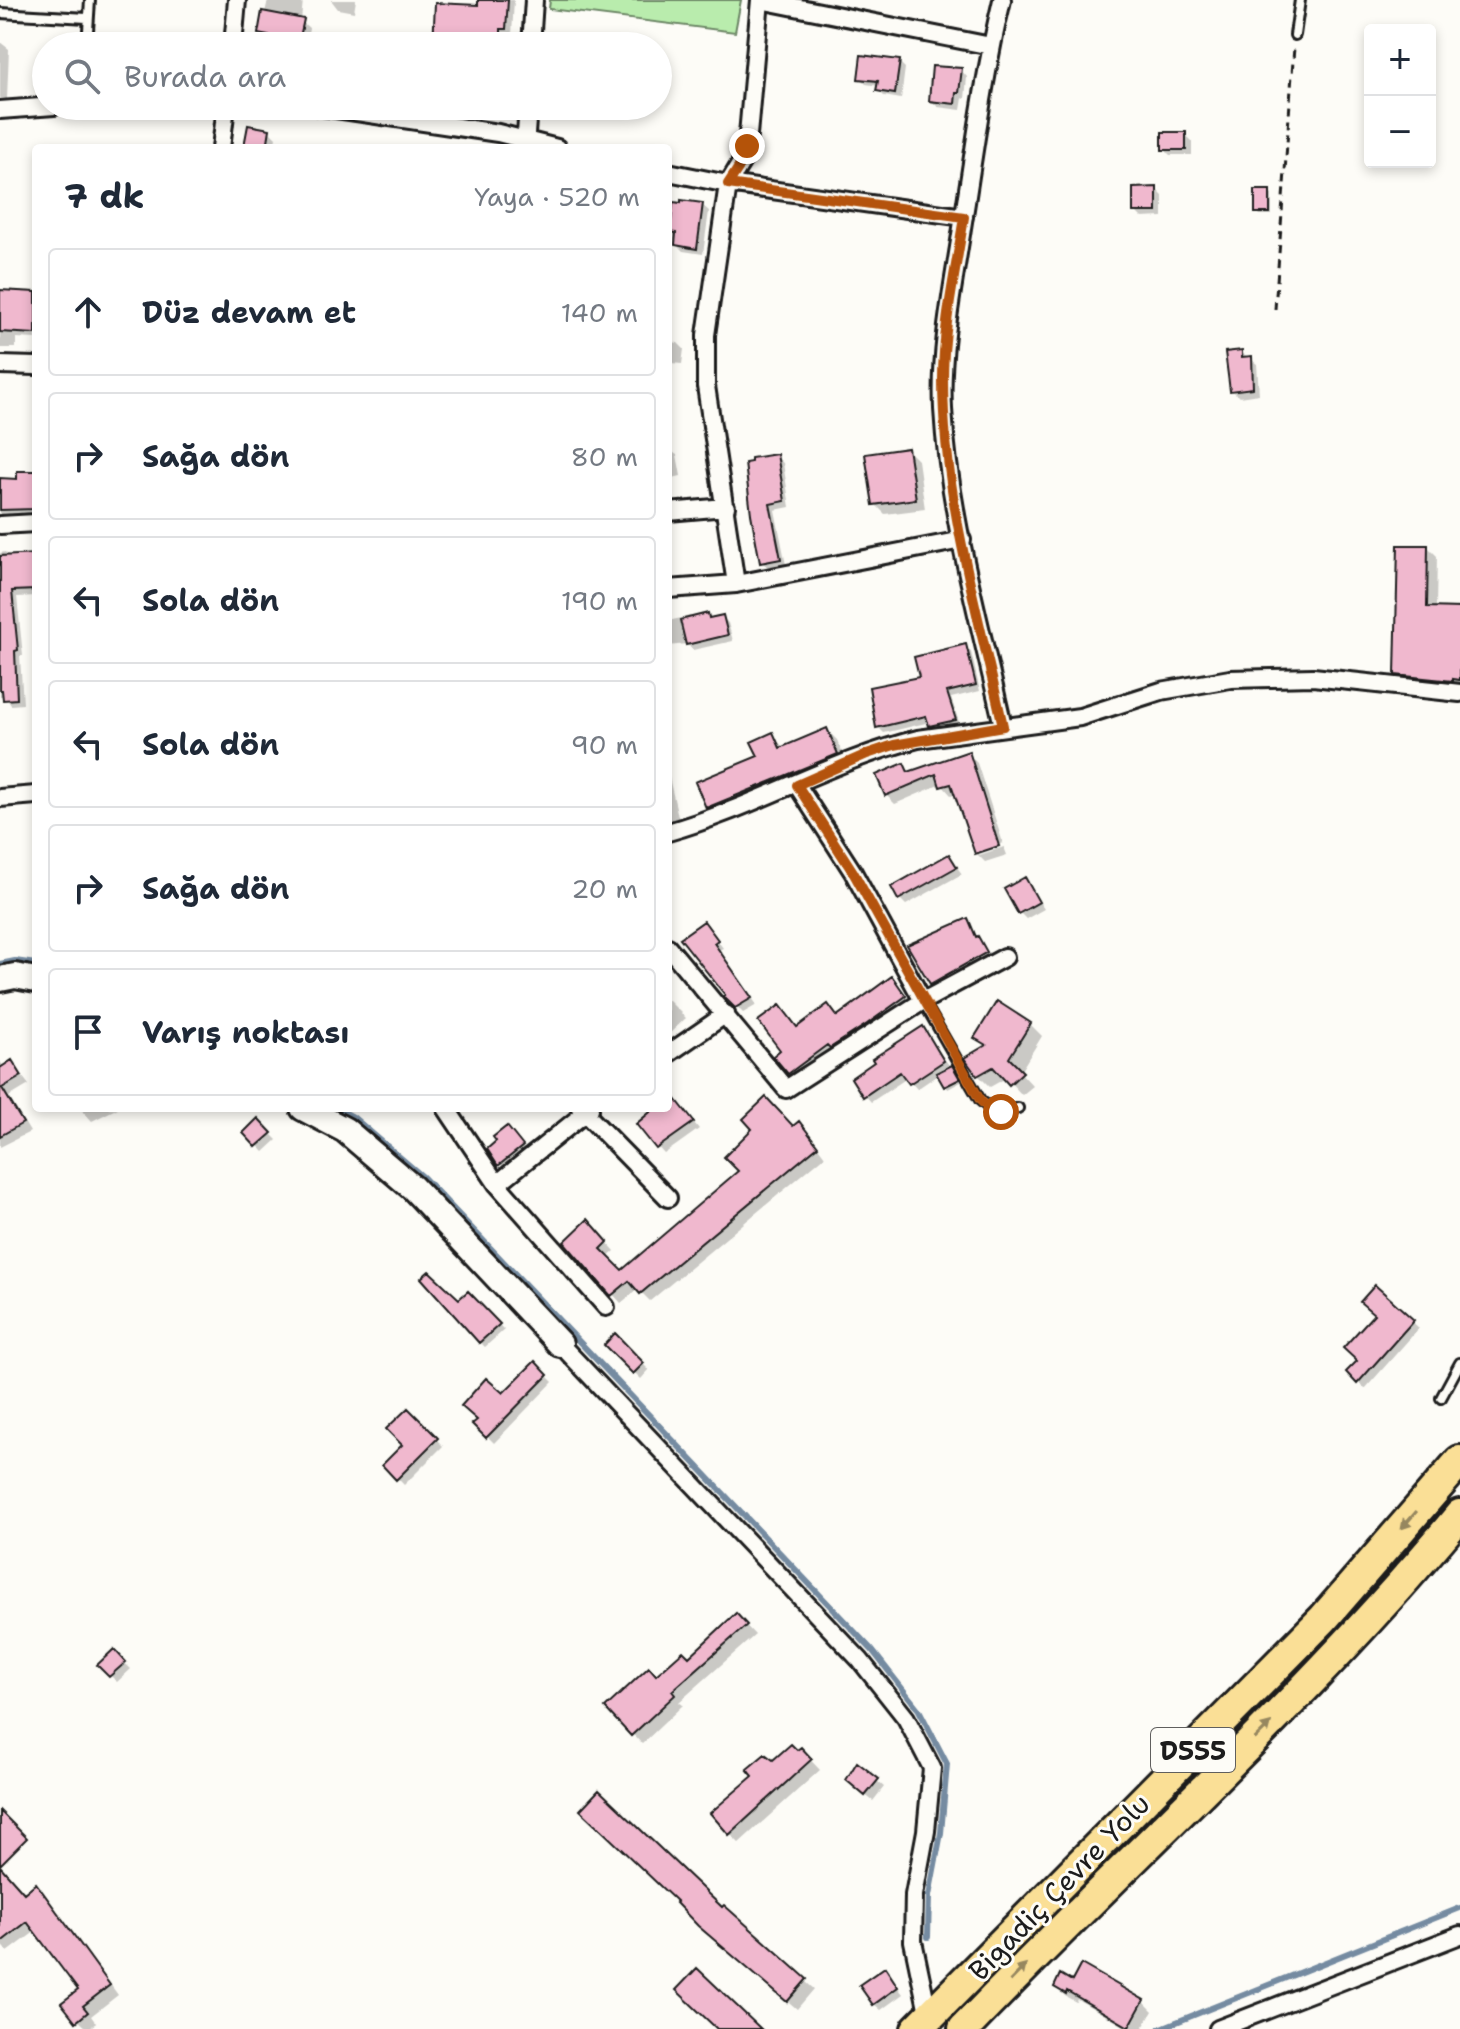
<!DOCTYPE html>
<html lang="tr">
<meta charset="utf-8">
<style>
body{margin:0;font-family:"Shantell Sans",sans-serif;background:#f6f6f7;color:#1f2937}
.controls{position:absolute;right:24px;top:24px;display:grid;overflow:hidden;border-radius:8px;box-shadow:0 4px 12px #0003}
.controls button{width:72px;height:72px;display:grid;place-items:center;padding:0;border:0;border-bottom:2px solid #e0e1e3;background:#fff;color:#1f2937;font:40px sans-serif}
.stop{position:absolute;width:24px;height:24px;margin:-18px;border:6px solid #b45309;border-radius:50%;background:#fff}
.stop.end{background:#b45309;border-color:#fff;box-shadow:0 2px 8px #0008}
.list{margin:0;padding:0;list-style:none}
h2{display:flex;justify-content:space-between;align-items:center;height:104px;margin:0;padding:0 32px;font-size:34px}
h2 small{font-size:26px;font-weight:400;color:#747a83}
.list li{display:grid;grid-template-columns:52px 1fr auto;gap:24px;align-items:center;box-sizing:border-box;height:128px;margin:0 16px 16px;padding:0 16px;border:2px solid #e0e1e3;border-radius:8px}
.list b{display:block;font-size:30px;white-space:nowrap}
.list em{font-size:26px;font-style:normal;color:#747a83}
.icon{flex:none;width:44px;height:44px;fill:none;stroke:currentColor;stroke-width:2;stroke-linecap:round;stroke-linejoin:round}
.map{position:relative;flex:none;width:1460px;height:2029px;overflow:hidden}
.search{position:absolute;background:#fff;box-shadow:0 4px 12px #0003;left:32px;top:32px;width:640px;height:88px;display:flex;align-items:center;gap:20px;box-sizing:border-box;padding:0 28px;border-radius:44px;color:#747a83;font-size:30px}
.panel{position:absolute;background:#fff;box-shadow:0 4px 12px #0003;left:32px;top:144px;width:640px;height:968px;border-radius:8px}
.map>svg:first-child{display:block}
.green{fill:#b9ecad;stroke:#6a8464;stroke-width:2}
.shadow{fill:#0003}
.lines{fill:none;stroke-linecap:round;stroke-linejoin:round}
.stream{stroke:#748ba1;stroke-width:6}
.building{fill:#f0b8ce;stroke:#1c1c1c;stroke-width:2}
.lane-casing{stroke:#1c1c1c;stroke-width:14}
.street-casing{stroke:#1c1c1c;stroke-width:22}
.secondary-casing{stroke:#1c1c1c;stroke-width:30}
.highway-casing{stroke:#1c1c1c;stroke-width:36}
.path{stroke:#1c1c1c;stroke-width:3;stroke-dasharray:8 6;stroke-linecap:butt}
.lane{stroke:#fdfcf7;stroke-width:8}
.street{stroke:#fdfcf7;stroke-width:16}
.secondary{stroke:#fdfcf7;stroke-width:24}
.highway{stroke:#fadf96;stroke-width:30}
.oneway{fill:#96875f}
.route{stroke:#b45309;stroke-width:10}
.labels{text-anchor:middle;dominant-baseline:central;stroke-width:6;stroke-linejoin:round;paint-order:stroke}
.shield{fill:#fdfcf7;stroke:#605f5e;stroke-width:2}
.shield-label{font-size:26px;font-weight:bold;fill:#1c1c1c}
.street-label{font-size:28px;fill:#1c1c1c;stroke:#fdfcf7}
</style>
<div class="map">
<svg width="1460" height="2029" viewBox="0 0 1460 2029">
<rect width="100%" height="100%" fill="#fdfcf7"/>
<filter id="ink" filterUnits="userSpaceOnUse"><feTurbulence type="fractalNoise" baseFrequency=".0125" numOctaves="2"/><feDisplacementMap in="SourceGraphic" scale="16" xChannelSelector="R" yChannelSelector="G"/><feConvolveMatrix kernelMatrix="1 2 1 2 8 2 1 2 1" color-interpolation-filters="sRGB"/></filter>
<g filter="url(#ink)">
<path class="green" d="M 550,0 L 741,0 L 735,32 L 549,9 Z"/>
<path class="shadow" d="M 268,0 L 303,0 L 301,21 L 309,28 L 305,46 L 266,40 L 260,33 Z
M 331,0 L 356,0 L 354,12 L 338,9 Z
M 480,0 L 514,0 L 512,35 L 507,34 L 507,46 L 429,46 L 429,43 L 435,44 L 479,7 Z
M 212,35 L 218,42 L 219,46 L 189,46 L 189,36 Z
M 112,37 L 132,38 L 138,46 L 112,46 Z
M 0,42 L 9,49 L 7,99 L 0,98 Z
M 325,42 L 354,46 L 324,46 Z
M 899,62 L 905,68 L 901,99 L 884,96 L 878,90 L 879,86 L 866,84 L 860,78 Z
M 961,70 L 967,77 L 965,99 L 963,98 L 961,110 L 938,107 L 931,101 Z
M 269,131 L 276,138 L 274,148 L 249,148 L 246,145 Z
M 1185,134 L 1192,141 L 1192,155 L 1170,155 L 1164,149 Z
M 1156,189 L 1163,196 L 1163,217 L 1142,218 L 1135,211 Z
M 1269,192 L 1272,195 L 1272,215 L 1260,215 L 1257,212 Z
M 668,200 L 702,205 L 709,211 L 703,254 L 683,251 L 676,244 L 668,243 Z
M 0,292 L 36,294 L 36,339 L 16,338 L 16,348 L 0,348 Z
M 668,341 L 678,343 L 684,349 L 682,364 L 671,363 L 670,369 L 668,369 Z
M 1241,352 L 1257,364 L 1259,394 L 1239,397 L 1232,390 Z
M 668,449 L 677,455 L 681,476 L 668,479 Z
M 908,450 L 918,460 L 925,509 L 885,514 L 875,504 Z
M 777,457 L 783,463 L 790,507 L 775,510 L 786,565 L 769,568 L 762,562 L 753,513 Z
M 36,473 L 36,515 L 0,514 L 0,480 L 19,481 Z
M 1428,547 L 1437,556 L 1436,609 L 1460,610 L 1460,687 L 1406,683 L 1397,674 Z
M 5,552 L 10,557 L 36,556 L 36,596 L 17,597 L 23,656 L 20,656 L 23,704 L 11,705 L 5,696 L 0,696 L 0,553 Z
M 690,616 L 693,619 L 707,616 L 711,619 L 722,617 L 728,623 L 733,641 L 693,650 L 687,644 L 668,646 L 668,621 Z
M 965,647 L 971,652 L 980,691 L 951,698 L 960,725 L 937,731 L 930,722 L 884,733 L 878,727 L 921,679 Z
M 827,730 L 837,740 L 847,764 L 718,817 L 708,807 L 761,757 L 772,735 L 784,748 Z
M 968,754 L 977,763 L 1003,843 L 979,850 L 979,855 L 1004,847 L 1007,855 L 985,862 L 976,853 L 956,793 L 951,795 L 941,784 L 895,804 L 886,795 L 904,766 L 911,773 Z
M 668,773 L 680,825 L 668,827 Z
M 949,856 L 962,874 L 906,905 L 900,899 Z
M 1024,879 L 1044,909 L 1026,919 L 1020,913 Z
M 967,920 L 991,959 L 937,989 L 931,983 Z
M 704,923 L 723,948 L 719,950 L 757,1005 L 743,1013 L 726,996 Z
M 892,979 L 911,1003 L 796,1080 L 775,1056 L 797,1029 L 838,1017 Z
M 668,1000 L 686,1018 L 670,1033 L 668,1030 Z
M 1030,1024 L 1042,1036 L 1020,1072 L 1033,1086 L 1022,1095 L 1006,1078 L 990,1087 L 978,1075 L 986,1047 L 977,1038 Z
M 923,1029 L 961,1082 L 948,1089 L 939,1074 L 917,1089 L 907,1078 L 871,1102 L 865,1095 Z
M 0,1061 L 4,1068 L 12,1063 L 29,1085 L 9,1097 L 30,1132 L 0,1147 Z
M 668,1101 L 679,1104 L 699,1129 L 664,1154 L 638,1125 L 660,1108 L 668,1108 Z
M 80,1108 L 118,1108 L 92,1121 Z
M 258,1121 L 277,1140 L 264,1152 L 246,1133 Z
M 793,1128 L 807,1132 L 825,1156 L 650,1301 L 638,1289 L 621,1303 L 566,1242 L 596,1230 L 615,1251 L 607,1258 L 622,1273 L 740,1171 L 755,1129 Z
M 513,1135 L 528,1154 L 506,1171 L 490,1149 Z
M 1375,1288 L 1419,1328 L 1365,1389 L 1348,1372 L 1360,1361 L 1376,1315 Z
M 468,1293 L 504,1330 L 485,1347 L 480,1342 Z
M 615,1336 L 649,1370 L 641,1379 L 607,1345 Z
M 535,1364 L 553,1382 L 494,1443 L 475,1424 Z
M 408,1411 L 443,1446 L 404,1485 L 385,1465 L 405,1445 Z
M 736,1615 L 755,1635 L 679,1702 L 683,1705 L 642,1744 L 608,1708 L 689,1659 Z
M 113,1652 L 131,1669 L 117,1682 L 100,1665 Z
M 801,1750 L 820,1770 L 739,1843 L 730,1834 L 773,1763 Z
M 858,1765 L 884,1787 L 873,1801 L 855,1787 Z
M 0,1868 L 24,1895 L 36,1886 L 45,1895 L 118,1995 L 91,2016 L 96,2023 L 88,2029 L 78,2020 L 80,1990 L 36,1931 L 8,1952 L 0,1944 Z
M 722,1910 L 814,1989 L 797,2009 L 710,1935 Z
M 1082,1966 L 1143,2001 L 1153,2011 L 1142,2029 L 1129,2029 L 1077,1999 L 1076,2002 L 1065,1996 L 1056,1986 L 1072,1984 Z
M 884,1970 L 903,1994 L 881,2010 L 874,2004 Z"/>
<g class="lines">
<path class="stream" d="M 0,964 L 15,961 L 36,964
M 336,1108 L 353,1117 L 423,1177 L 872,1650 L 919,1710 L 947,1764 L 941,1833 L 929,1896 L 928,1937
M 1159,2029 L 1460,1908"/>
</g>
<path class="building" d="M 478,0 L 508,0 L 506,29 L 501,29 L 501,46 L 433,46 L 435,3 L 478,5 Z
M 262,11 L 304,19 L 299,42 L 258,34 Z
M 861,55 L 900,60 L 895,94 L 876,91 L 878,81 L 858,79 Z
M 932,66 L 962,68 L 959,93 L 956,93 L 955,104 L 929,101 Z
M 248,125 L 270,129 L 267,148 L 244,146 Z
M 1162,132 L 1186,132 L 1186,150 L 1162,150 Z
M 1157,187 L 1157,212 L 1133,212 L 1133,188 Z
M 1255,190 L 1270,190 L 1270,213 L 1255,213 Z
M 681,200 L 703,203 L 697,249 L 675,245 L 676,233 L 670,232 L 673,202 L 681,203 Z
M 0,290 L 36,292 L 36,334 L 0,332 Z
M 1242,350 L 1242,357 L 1252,356 L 1253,388 L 1230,391 L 1225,352 Z
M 908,448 L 916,499 L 873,505 L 865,454 Z
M 777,454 L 785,501 L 770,504 L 781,559 L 760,563 L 751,514 L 745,463 L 751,462 L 751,458 Z
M 17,471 L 36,471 L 36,509 L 0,510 L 0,478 L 17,479 Z
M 1398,545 L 1428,545 L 1427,607 L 1460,608 L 1460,680 L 1453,679 L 1453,681 L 1395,675 Z
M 36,554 L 36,590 L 12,591 L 18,650 L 15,651 L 17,699 L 3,700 L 2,690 L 0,690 L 0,556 Z
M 708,613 L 709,618 L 723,615 L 728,635 L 686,645 L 680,620 Z
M 966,644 L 976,685 L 947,692 L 956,720 L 929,726 L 926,716 L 876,728 L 869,687 L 919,677 L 914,657 Z
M 827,728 L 838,754 L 706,808 L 695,782 L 758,756 L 751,742 L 773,732 L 780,748 Z
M 969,751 L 999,846 L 975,854 L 951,784 L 940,787 L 936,774 L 885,796 L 876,775 L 904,763 L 908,772 Z
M 949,854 L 957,867 L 898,900 L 891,887 Z
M 1025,877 L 1039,902 L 1018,914 L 1004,889 Z
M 968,918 L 976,937 L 978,936 L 987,952 L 930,984 L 907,945 Z
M 704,921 L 718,940 L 714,943 L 752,998 L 735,1008 L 723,996 L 725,995 L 680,938 Z
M 892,976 L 906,996 L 867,1024 L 830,1048 L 827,1045 L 788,1074 L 773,1056 L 780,1050 L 758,1021 L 780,1005 L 797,1027 L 828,1004 L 837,1016 Z
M 997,1001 L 1031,1023 L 1009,1058 L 1023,1072 L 1009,1085 L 993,1067 L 977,1076 L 964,1058 L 986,1045 L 974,1038 Z
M 923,1026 L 944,1061 L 909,1084 L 900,1072 L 863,1097 L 851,1078 L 874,1062 L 872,1059 Z
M 12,1060 L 22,1076 L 2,1088 L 23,1123 L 0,1136 L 0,1068 Z
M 952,1065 L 960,1079 L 944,1087 L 936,1073 Z
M 668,1089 L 694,1122 L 656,1149 L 636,1124 L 655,1108 L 668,1108 Z
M 766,1097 L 793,1126 L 799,1121 L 818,1146 L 640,1294 L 629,1281 L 611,1296 L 564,1242 L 588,1219 L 608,1242 L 601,1249 L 622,1270 L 738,1171 L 724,1157 L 752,1129 L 743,1119 Z
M 258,1118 L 272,1133 L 256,1147 L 243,1133 Z
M 507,1126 L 523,1146 L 498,1166 L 487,1149 L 496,1141 L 493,1137 Z
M 429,1271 L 459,1299 L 468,1291 L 500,1324 L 479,1343 L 421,1278 Z
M 1375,1285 L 1414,1320 L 1357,1384 L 1346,1372 L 1357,1361 L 1343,1348 L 1374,1314 L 1360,1302 Z
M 615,1333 L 644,1363 L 633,1374 L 604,1345 Z
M 535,1361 L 548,1375 L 486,1438 L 472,1424 L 477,1420 L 461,1406 L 486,1378 L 503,1393 Z
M 408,1408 L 438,1438 L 396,1480 L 382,1465 L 402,1445 L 386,1429 Z
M 736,1613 L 747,1625 L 672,1691 L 675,1695 L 631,1736 L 605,1708 L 649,1667 L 656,1675 L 683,1651 L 689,1657 Z
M 114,1649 L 126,1662 L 109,1677 L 97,1665 Z
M 791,1744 L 797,1750 L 801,1747 L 812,1759 L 729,1835 L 710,1813 L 753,1776 L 747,1769 L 765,1754 L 773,1760 Z
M 857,1762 L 879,1779 L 865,1796 L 846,1780 Z
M 599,1790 L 722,1907 L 724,1905 L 807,1979 L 787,2002 L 698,1926 L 676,1903 L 677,1902 L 580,1810 Z
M 0,1811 L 27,1838 L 0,1865 Z
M 0,1866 L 24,1893 L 36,1883 L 110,1985 L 83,2006 L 88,2012 L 76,2022 L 61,2003 L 78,1990 L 27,1922 L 0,1943 Z
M 1081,1964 L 1144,2000 L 1129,2027 L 1067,1991 L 1066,1994 L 1054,1987 L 1060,1974 L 1072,1981 Z
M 885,1967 L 898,1987 L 873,2005 L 859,1985 Z
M 697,1968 L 761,2029 L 717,2029 L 676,1990 Z"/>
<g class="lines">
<g class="lane-casing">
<path id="lane" d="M 0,13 L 87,18
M 1295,35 L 1300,0
M 87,46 L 90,0
M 923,1001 L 980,1100 C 991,1111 1003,1114 1018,1108
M 1441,1398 L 1460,1363"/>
</g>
<g class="street-casing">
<path id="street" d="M 760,0 L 991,46
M 1002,0 C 984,75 974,152 962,228 C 953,288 940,348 943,409 C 949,516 980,622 1003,726
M 233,46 L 237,0
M 531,46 L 534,0
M 316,106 L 498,133 L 557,148
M 0,110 L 54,106
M 221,148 L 226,106
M 525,148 L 528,106
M 668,172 L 728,184 L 964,217
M 0,365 L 36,366
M 668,512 L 726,507
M 0,525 L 36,523
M 736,584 L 706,386 L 706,335 L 728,184 L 745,156 L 747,146 L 760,0
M 668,589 L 736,584 L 962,540
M 797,785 L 853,872 L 923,1001
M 0,798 L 36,795
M 668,832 C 754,808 832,760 918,739 L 1080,717 L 1161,691 L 1230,679 L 1313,677 L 1460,693
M 668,947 L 786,1089 L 923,1001 L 1005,957
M 668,1054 L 726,1014
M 446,1108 L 497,1184 L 606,1307
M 580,1108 L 668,1198
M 497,1184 L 590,1109
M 560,1344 L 860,1660 L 906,1718 L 932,1768 L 926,1831 L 914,1895 L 913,1941 L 929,2017
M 1218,2029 L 1460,1935"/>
</g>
<g class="secondary-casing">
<path id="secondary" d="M 0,979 L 15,976 L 36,980
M 303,1108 L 345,1130 L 413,1188 L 560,1344"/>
</g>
<g class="highway-casing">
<path id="highway" d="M 917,2029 L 1323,1619 L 1460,1461
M 964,2029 C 1129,1857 1308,1699 1460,1515"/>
</g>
<path class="path" d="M 1275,309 L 1294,47"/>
<use href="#lane" class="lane"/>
<use href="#street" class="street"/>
<use href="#secondary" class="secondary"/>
<use href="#highway" class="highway"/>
</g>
<defs><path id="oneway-solid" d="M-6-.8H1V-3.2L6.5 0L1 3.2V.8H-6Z" transform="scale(2)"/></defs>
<g class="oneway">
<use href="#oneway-solid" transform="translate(1409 1520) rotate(131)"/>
<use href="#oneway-solid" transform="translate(1263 1731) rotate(-45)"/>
<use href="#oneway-solid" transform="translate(1018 1973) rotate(-46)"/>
</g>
</g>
<g class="lines" filter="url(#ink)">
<path class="route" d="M 747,146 L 739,167 L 728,184 L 964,217 C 956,270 943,325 943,379 C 943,496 978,613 1003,726 L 894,745 L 867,754 L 797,785 L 853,872 L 980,1100 L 986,1106 L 1001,1112"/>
</g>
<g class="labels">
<rect class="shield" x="1151" y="1728" width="84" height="44" rx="6"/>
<g class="shield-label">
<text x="1193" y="1750">D555</text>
</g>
<g class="street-label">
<text transform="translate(1059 1887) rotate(-46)">Bigadiç Çevre Yolu</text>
</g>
</g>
</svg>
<div class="controls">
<button>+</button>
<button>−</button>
</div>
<div class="stop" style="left:1001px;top:1112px"></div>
<div class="stop end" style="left:747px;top:146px"></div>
<div class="search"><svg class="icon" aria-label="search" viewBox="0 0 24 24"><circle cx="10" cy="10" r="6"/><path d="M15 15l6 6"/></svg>Burada ara</div>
<section class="panel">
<h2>7 dk<small>Yaya · 520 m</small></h2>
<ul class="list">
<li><svg class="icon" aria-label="ahead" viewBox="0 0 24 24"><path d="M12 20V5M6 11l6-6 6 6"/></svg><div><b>Düz devam et</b></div><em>140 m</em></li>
<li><svg class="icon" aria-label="right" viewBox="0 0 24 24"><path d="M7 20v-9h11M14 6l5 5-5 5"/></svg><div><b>Sağa dön</b></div><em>80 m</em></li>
<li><svg class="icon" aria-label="left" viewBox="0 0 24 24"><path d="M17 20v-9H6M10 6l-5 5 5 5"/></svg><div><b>Sola dön</b></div><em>190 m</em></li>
<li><svg class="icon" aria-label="left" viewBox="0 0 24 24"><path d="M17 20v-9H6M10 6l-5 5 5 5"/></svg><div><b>Sola dön</b></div><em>90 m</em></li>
<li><svg class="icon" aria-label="right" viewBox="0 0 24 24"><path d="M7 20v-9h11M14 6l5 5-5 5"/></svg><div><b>Sağa dön</b></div><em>20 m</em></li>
<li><svg class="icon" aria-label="arrive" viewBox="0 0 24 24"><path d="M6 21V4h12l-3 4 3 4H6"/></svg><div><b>Varış noktası</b></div></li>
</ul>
</section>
</div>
